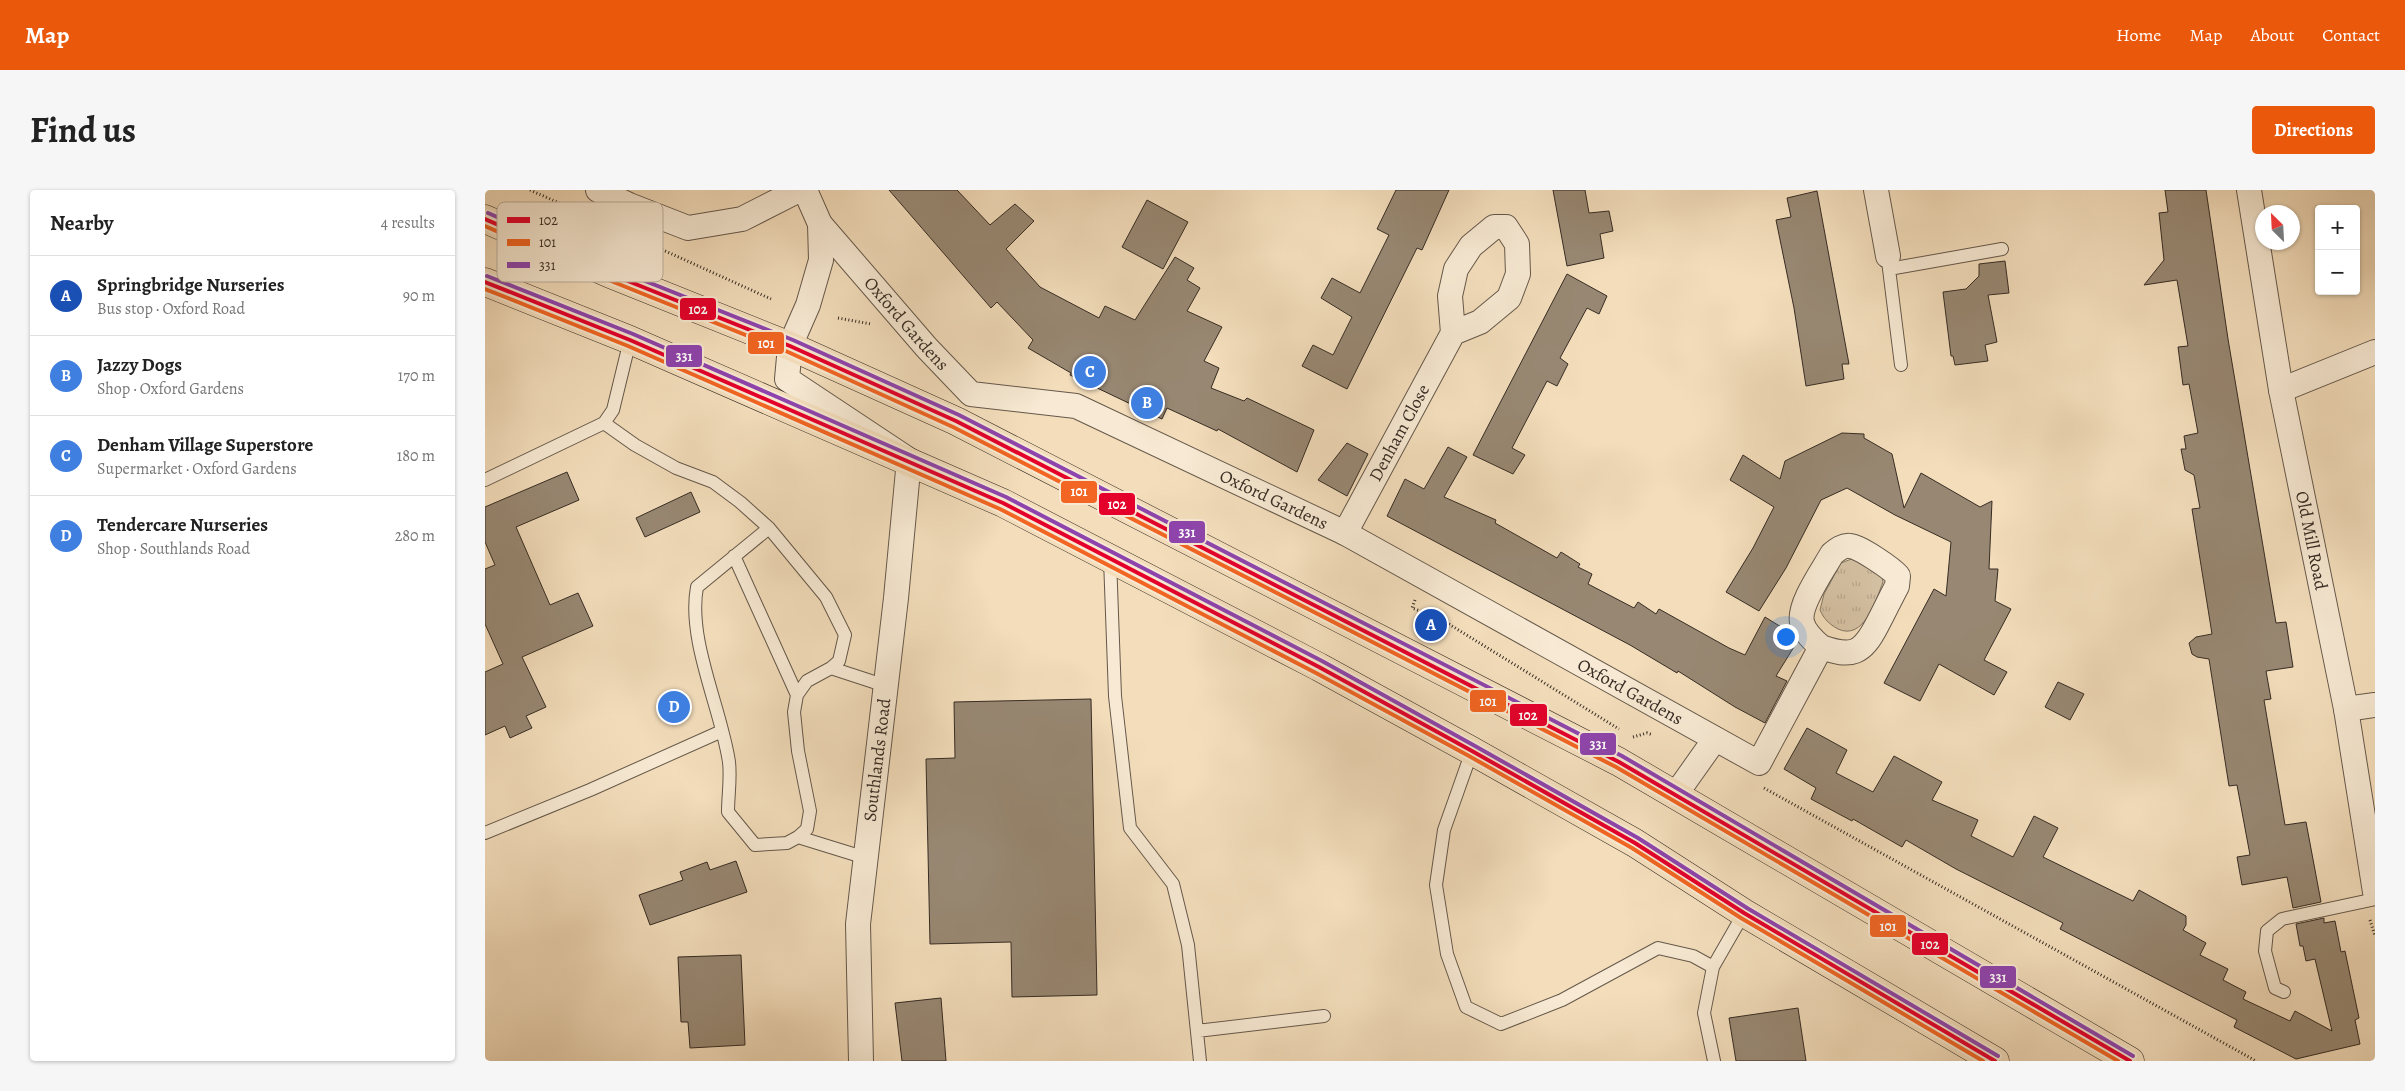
<!DOCTYPE html>
<meta charset="utf-8">
<style>
body{margin:0;font-family:Alegreya,serif;background:#f6f6f6;color:#222}
.controls{position:absolute;right:15px;top:15px;display:grid;overflow:hidden;border-radius:5px;box-shadow:0 1px 4px #0004}
.controls button{width:45px;height:45px;display:grid;place-items:center;padding:0;border:0;border-bottom:1px solid #e0e0e0;background:#fff;color:#222;font:25px sans-serif}
.compass{position:absolute;left:1770px;top:15px;width:45px;height:45px;border-radius:50%;background:#fff;box-shadow:0 1px 4px #0004;rotate:336deg}
.you{position:absolute;left:1300px;top:446px;width:18px;height:18px;margin:-12px;border:4px solid #fff;border-radius:50%;background:#1a73e8;box-shadow:0 0 0 8px #1a73e833}
.badge{display:grid;place-items:center;width:32px;height:32px;border-radius:50%;background:#ea580c;color:#fff;font-size:16px;font-weight:700}
.pin{position:absolute;translate:-50% -50%;border:2px solid #fff;box-shadow:0 1px 5px #0006}
.list{margin:0;padding:0;list-style:none}
h2{display:flex;justify-content:space-between;align-items:center;height:65px;margin:0;padding:0 20px;font-size:21px}
h2 small{font-size:16px;font-weight:400;color:#767676}
.list li{display:grid;grid-template-columns:32px 1fr auto;gap:15px;align-items:center;box-sizing:border-box;height:80px;padding:0 20px;border-top:1px solid #e0e0e0}
.list b{display:block;font-size:19px;white-space:nowrap}
.list p{margin:0;font-size:16px;white-space:nowrap;color:#767676}
.list em{font-size:16px;font-style:normal;color:#767676}
.map{position:relative;flex:none;width:1890px;height:871px;overflow:hidden;border-radius:5px}
header{display:flex;align-items:center;gap:30px;box-sizing:border-box;height:70px;padding:0 25px;background:#ea580c;color:#fff}
header strong{font-size:24px}
nav{display:flex;gap:28px;margin-inline-start:auto;font-size:18px}
.intro{display:flex;align-items:center;justify-content:space-between;box-sizing:border-box;height:120px;padding:0 30px}
h1{margin:0;font-size:35px}
.button{padding:12px 22px;border-radius:5px;background:#ea580c;color:#fff;font-size:18px;font-weight:700}
main{display:flex;gap:30px;padding:0 30px}
aside{flex:1;background:#fff;border-radius:5px;box-shadow:0 1px 4px #0004}
.map>svg:first-child{display:block}
.grass{fill:url(#grass-tufts);stroke:#847662}
.building{fill:#988873;stroke:#362c24}
.lines{fill:none;stroke-linecap:round;stroke-linejoin:round}
.lane-casing{stroke:#65584a;stroke-width:14}
.street-casing{stroke:#65584a;stroke-width:26}
.highway-casing{stroke:#362c24;stroke-width:29}
.path{stroke:#362c24;stroke-width:3;stroke-dasharray:1 2.5;stroke-linecap:butt}
.lane{stroke:#f7e9d3;stroke-width:12}
.street{stroke:#f7e9d3;stroke-width:24}
.highway{stroke:#f3ddbb;stroke-width:28}
.bus-1-casing{stroke:#f7e9d3;stroke-width:8}
.bus-2-casing{stroke:#f7e9d3;stroke-width:8}
.bus-3-casing{stroke:#f7e9d3;stroke-width:8}
.bus-1{stroke:#e4002b;stroke-width:4}
.bus-2{stroke:#f26522;stroke-width:4}
.bus-3{stroke:#8e44ad;stroke-width:4}
.labels{text-anchor:middle;dominant-baseline:central;stroke-width:4.5;stroke-linejoin:round;paint-order:stroke}
.street-label{font-size:18px;fill:#362c24;stroke:#f7e9d3}
.key{fill:#f7e9d3;stroke:#bdb09e;stroke-width:1}
.key-label{font-size:14px;fill:#362c24}
.line-badge{stroke:#f7e9d3;stroke-width:2}
.badge-label{font-size:14px;text-anchor:middle;font-weight:bold;fill:#fff}
</style>
<header>
<strong>Map</strong>
<nav><a>Home</a><a>Map</a><a>About</a><a>Contact</a></nav>
</header>
<div class="intro"><h1>Find us</h1><a class="button">Directions</a></div>
<main>
<aside>
<h2>Nearby<small>4 results</small></h2>
<ul class="list">
<li><span class="badge" style="background:#1a4fb4">A</span><div><b>Springbridge Nurseries</b><p>Bus stop · Oxford Road</p></div><em>90 m</em></li>
<li><span class="badge" style="background:#3f7fe0">B</span><div><b>Jazzy Dogs</b><p>Shop · Oxford Gardens</p></div><em>170 m</em></li>
<li><span class="badge" style="background:#3f7fe0">C</span><div><b>Denham Village Superstore</b><p>Supermarket · Oxford Gardens</p></div><em>180 m</em></li>
<li><span class="badge" style="background:#3f7fe0">D</span><div><b>Tendercare Nurseries</b><p>Shop · Southlands Road</p></div><em>280 m</em></li>
</ul>
</aside>
<div class="map">
<svg width="1890" height="871" viewBox="0 0 1890 871">
<defs>
<pattern id="grass-tufts" width="24" height="20" patternUnits="userSpaceOnUse" patternTransform="scale(1.25)"><rect width="24" height="20" fill="#d3bfa1"/><path d="M3 7l-1-3M5 7V3M7 7l1-3M15 17l-1-3M17 17v-4M19 17l1-3" fill="none" stroke="#b6a48a"/></pattern>
</defs>
<rect width="100%" height="100%" fill="#f3ddbb"/>
<filter id="stains"><feTurbulence type="fractalNoise" baseFrequency=".004" numOctaves="4"/><feColorMatrix values="0 0 0 0 .2 0 0 0 0 .09 0 0 0 0 .02 0 0 0 .5 -.17"/></filter>
<radialGradient id="worn" r=".72"><stop offset=".6" stop-color="#630" stop-opacity="0"/><stop offset="1" stop-color="#630" stop-opacity=".3"/></radialGradient>
<path class="grass" d="M 1369,368 L 1397,386 L 1398,392 C 1391,410 1379,451 1353,439 C 1344,434 1339,429 1335,420 L 1339,404 L 1356,373 Z"/>
<path class="building" d="M 404,0 L 472,0 L 505,35 L 530,14 L 549,31 L 521,59 L 555,97 L 614,128 L 620,116 L 650,130 L 690,67 L 709,78 L 702,90 L 715,98 L 702,121 L 737,137 L 719,171 L 734,178 L 726,198 L 759,211 L 762,208 L 829,240 L 812,282 L 733,239 L 732,241 L 682,218 L 677,229 L 585,185 L 586,183 L 543,158 L 548,150 L 512,112 L 506,118 Z
M 911,0 L 964,0 L 937,60 L 932,58 L 862,199 L 817,176 L 828,155 L 848,165 L 867,127 L 836,108 L 847,88 L 875,103 L 904,45 L 892,39 Z
M 1068,0 L 1100,0 L 1104,23 L 1124,21 L 1128,41 L 1115,44 L 1119,68 L 1082,76 Z
M 1680,0 L 1721,0 L 1743,149 L 1791,433 L 1801,432 L 1808,477 L 1781,481 L 1786,509 L 1779,510 L 1800,635 L 1821,632 L 1836,712 L 1808,718 L 1802,687 L 1757,695 L 1752,667 L 1765,665 L 1752,595 L 1744,596 L 1724,469 L 1712,467 L 1707,464 L 1704,453 L 1711,447 L 1727,444 L 1707,319 L 1715,318 L 1709,285 L 1700,280 L 1696,259 L 1701,259 L 1699,246 L 1713,243 L 1704,194 L 1698,195 L 1693,157 L 1703,156 L 1692,90 L 1659,95 L 1679,70 L 1674,23 L 1683,22 Z
M 1332,1 L 1364,174 L 1357,174 L 1359,189 L 1321,196 L 1309,118 L 1291,30 L 1306,27 L 1302,8 Z
M 662,10 L 703,32 L 678,79 L 637,57 Z
M 1520,71 L 1524,103 L 1503,105 L 1512,152 L 1500,155 L 1503,171 L 1470,175 L 1468,166 L 1466,166 L 1458,102 L 1481,99 L 1494,86 L 1494,74 Z
M 1082,84 L 1122,106 L 1114,124 L 1102,118 L 1075,168 L 1083,174 L 1072,196 L 1062,191 L 1027,258 L 1040,265 L 1028,284 L 988,265 Z
M 1357,243 L 1379,244 L 1379,248 L 1407,264 L 1419,318 L 1436,283 L 1495,317 L 1507,311 L 1504,379 L 1513,379 L 1510,411 L 1526,419 L 1499,470 L 1522,482 L 1509,505 L 1454,474 L 1435,511 L 1399,493 L 1449,399 L 1461,406 L 1466,352 L 1410,325 L 1362,298 L 1336,310 L 1301,378 L 1274,421 L 1241,402 L 1268,358 L 1289,317 L 1245,290 L 1258,265 L 1295,289 L 1300,271 Z
M 862,253 L 883,264 L 862,306 L 833,290 Z
M 963,257 L 982,267 L 959,307 L 1011,330 L 1010,333 L 1072,368 L 1076,362 L 1095,374 L 1093,377 L 1107,384 L 1103,394 L 1149,418 L 1153,412 L 1171,424 L 1174,419 L 1244,458 L 1260,465 L 1280,427 L 1306,443 L 1312,452 L 1291,486 L 1302,491 L 1280,533 L 1250,517 L 1193,481 L 1192,483 L 1145,455 L 902,326 L 920,289 L 939,299 Z
M 82,282 L 94,310 L 31,337 L 65,415 L 93,403 L 108,436 L 37,467 L 61,517 L 41,526 L 47,538 L 25,548 L 20,536 L 0,545 L 0,482 L 18,474 L 0,434 L 0,379 L 10,375 L 0,352 L 0,317 Z
M 206,302 L 215,322 L 160,347 L 151,328 Z
M 1573,492 L 1599,504 L 1585,530 L 1560,517 Z
M 606,509 L 612,805 L 527,807 L 526,752 L 445,754 L 441,569 L 470,568 L 469,512 Z
M 1322,538 L 1362,560 L 1351,583 L 1388,602 L 1409,566 L 1457,592 L 1447,610 L 1493,630 L 1486,646 L 1528,667 L 1549,626 L 1573,638 L 1558,667 L 1648,711 L 1654,700 L 1701,726 L 1701,735 L 1698,740 L 1721,753 L 1715,765 L 1743,779 L 1738,790 L 1761,802 L 1758,809 L 1805,831 L 1810,821 L 1847,841 L 1830,769 L 1821,771 L 1818,756 L 1815,756 L 1811,734 L 1839,728 L 1839,733 L 1850,731 L 1856,762 L 1860,761 L 1874,828 L 1870,830 L 1875,854 L 1811,869 L 1749,837 L 1752,830 L 1575,739 L 1578,733 L 1471,679 L 1421,650 L 1417,657 L 1368,629 L 1367,631 L 1326,609 L 1331,598 L 1299,579 Z
M 251,671 L 262,702 L 165,735 L 154,705 L 198,690 L 195,682 L 222,672 L 225,680 Z
M 256,765 L 260,855 L 205,858 L 203,832 L 196,832 L 193,767 Z
M 456,808 L 461,871 L 417,871 L 410,813 Z
M 1313,818 L 1321,871 L 1251,871 L 1244,828 Z"/>
<g class="lines">
<g class="lane-casing">
<path id="lane" d="M 1403,71 L 1416,175
M 1404,79 L 1517,59
M 119,233 L 150,255 L 191,278 L 228,292 L 255,312 L 284,338 L 341,407 L 360,445 L 354,471 L 346,478 L 322,491 L 312,505 L 309,522 L 313,561 L 325,621 L 322,639 L 313,647 L 302,653 L 270,655 L 243,622 C 243,606 246,588 244,572 C 236,518 202,450 212,397 L 284,338
M 0,290 L 119,233 L 128,220 L 145,150
M 249,366 L 312,505
M 625,369 L 630,506 L 645,638 L 688,694 L 703,755 L 715,871
M 346,478 L 401,496
M 987,561 L 959,640 L 951,695 L 962,764 L 981,817 L 1016,834 L 1077,810 L 1173,758 L 1208,766 L 1228,777
M 0,643 L 105,600 L 237,541
M 313,647 L 381,668
M 1799,802 L 1790,798 L 1780,761 L 1782,741 L 1797,729 L 1890,709
M 712,841 L 839,826
M 1229,871 L 1219,823 L 1228,777 L 1259,723"/>
</g>
<g class="street-casing">
<g id="street">
<path d="M 113,0 L 144,15 L 203,38 L 257,29 L 314,0"/>
<path id="s1" d="M 320,0 L 335,34 L 442,158 L 486,204 L 591,216 L 860,343 L 1274,573 L 1336,457 C 1367,468 1377,464 1392,435 C 1399,422 1405,409 1412,396 L 1413,386 C 1406,378 1375,357 1365,356 C 1358,355 1352,360 1347,364 C 1338,380 1313,415 1317,432 C 1319,442 1328,450 1336,457"/>
<path d="M 1391,0 L 1403,66"/>
<path id="s2" d="M 1764,0 L 1796,200 L 1861,519 L 1890,702"/>
<path d="M 335,34 L 336,70 L 323,115 L 305,156 L 302,189 L 424,270 L 411,408 L 373,734 L 376,871"/>
<path d="M 1796,200 L 1890,162"/>
<path id="s3" d="M 860,343 L 968,143 L 995,132 L 1024,108 L 1033,84 L 1032,54 L 1021,37 L 1009,37 L 986,56 L 971,79 L 965,106 L 968,143"/>
<path d="M 1861,519 L 1890,515"/>
<path d="M 1191,604 L 1230,549"/>
</g>
</g>
<g class="highway-casing">
<path id="highway" d="M 0,29 L 123,83 L 305,156 L 471,231 L 1134,572 L 1645,871
M 0,92 L 145,150 L 518,313 L 834,477 L 987,561 L 1150,653 L 1259,723 L 1510,871"/>
</g>
<path class="path" d="M 45,0 L 103,26
M 145,45 L 286,109
M 353,128 L 386,134
M 930,410 L 927,418 L 954,428 L 1134,539
M 1148,547 L 1162,543 L 1168,545
M 1279,598 L 1771,871
M 1885,730 L 1890,746"/>
<use href="#lane" class="lane"/>
<use href="#street" class="street"/>
<use href="#highway" class="highway"/>
<g class="bus-1-casing">
<path id="bus-1" d="M 0,29 L 123,83 L 305,156 L 471,231 L 1134,572 L 1645,871
M 0,92 L 145,150 L 518,313 L 834,477 L 987,561 L 1150,653 L 1259,723 L 1510,871"/>
</g>
<g class="bus-2-casing">
<path id="bus-2" d="M 0,36 L 121,89 L 303,162 L 468,237 L 1131,577 L 1633,871
M 0,99 L 143,156 L 515,319 L 831,483 L 984,566 L 1147,658 L 1256,728 L 1498,871"/>
</g>
<g class="bus-3-casing">
<path id="bus-3" d="M 3,23 L 125,77 L 308,150 L 474,225 L 1137,566 L 1648,866
M 2,86 L 148,144 L 521,307 L 837,471 L 990,556 L 1153,648 L 1262,718 L 1513,866"/>
</g>
<use href="#bus-1" class="bus-1"/>
<use href="#bus-2" class="bus-2"/>
<use href="#bus-3" class="bus-3"/>
</g>
<g class="labels">
<g class="street-label">
<text stroke="none"><textPath href="#s1" startOffset="169">Oxford Gardens</textPath></text>
<text stroke="none"><textPath href="#s3" startOffset="114">Denham Close</textPath></text>
<text stroke="none"><textPath href="#s1" startOffset="589">Oxford Gardens</textPath></text>
<text stroke="none"><textPath href="#s2" startOffset="356">Old Mill Road</textPath></text>
<text stroke="none"><textPath href="#s1" startOffset="994">Oxford Gardens</textPath></text>
<text transform="translate(392 570) rotate(-83)">Southlands Road</text>
</g>
</g>
<rect x="12" y="12" width="166" height="80" rx="8" class="key"/>
<rect x="22" y="27" width="23" height="6" fill="#e4002b"/>
<rect x="22" y="49" width="23" height="7" fill="#f26522"/>
<rect x="22" y="72" width="23" height="6" fill="#8e44ad"/>
<g class="key-label">
<text x="54" y="35">102</text>
<text x="54" y="57">101</text>
<text x="54" y="80">331</text>
</g>
<g class="line-badge">
<rect x="194" y="107" width="38" height="24" rx="5" fill="#e4002b"/>
<rect x="262" y="141" width="38" height="24" rx="5" fill="#f26522"/>
<rect x="180" y="154" width="38" height="24" rx="5" fill="#8e44ad"/>
<rect x="575" y="290" width="38" height="24" rx="5" fill="#f26522"/>
<rect x="613" y="302" width="38" height="24" rx="5" fill="#e4002b"/>
<rect x="683" y="330" width="38" height="24" rx="5" fill="#8e44ad"/>
<rect x="984" y="499" width="38" height="24" rx="5" fill="#f26522"/>
<rect x="1024" y="513" width="39" height="24" rx="5" fill="#e4002b"/>
<rect x="1094" y="542" width="38" height="24" rx="5" fill="#8e44ad"/>
<rect x="1384" y="724" width="38" height="24" rx="5" fill="#f26522"/>
<rect x="1426" y="742" width="38" height="24" rx="5" fill="#e4002b"/>
<rect x="1494" y="775" width="38" height="24" rx="5" fill="#8e44ad"/>
</g>
<g class="badge-label">
<text x="213" y="124">102</text>
<text x="281" y="158">101</text>
<text x="199" y="171">331</text>
<text x="594" y="306">101</text>
<text x="632" y="319">102</text>
<text x="702" y="347">331</text>
<text x="1003" y="516">101</text>
<text x="1043" y="530">102</text>
<text x="1113" y="559">331</text>
<text x="1403" y="741">101</text>
<text x="1445" y="759">102</text>
<text x="1513" y="792">331</text>
</g>
<rect width="100%" height="100%" filter="url(#stains)"/>
<rect width="100%" height="100%" fill="url(#worn)"/>
</svg>
<div class="controls">
<button>+</button>
<button>−</button>
</div>
<svg class="compass" viewBox="-18 -18 36 36"><path d="M0-13l5 13h-10z" fill="#e53935"/><path d="M0 13l5-13h-10z" fill="#767676"/></svg>
<div class="you"></div>
<div class="pin badge" style="left:946px;top:435px;background:#1a4fb4">A</div>
<div class="pin badge" style="left:662px;top:213px;background:#3f7fe0">B</div>
<div class="pin badge" style="left:605px;top:182px;background:#3f7fe0">C</div>
<div class="pin badge" style="left:189px;top:517px;background:#3f7fe0">D</div>
</div>
</main>
